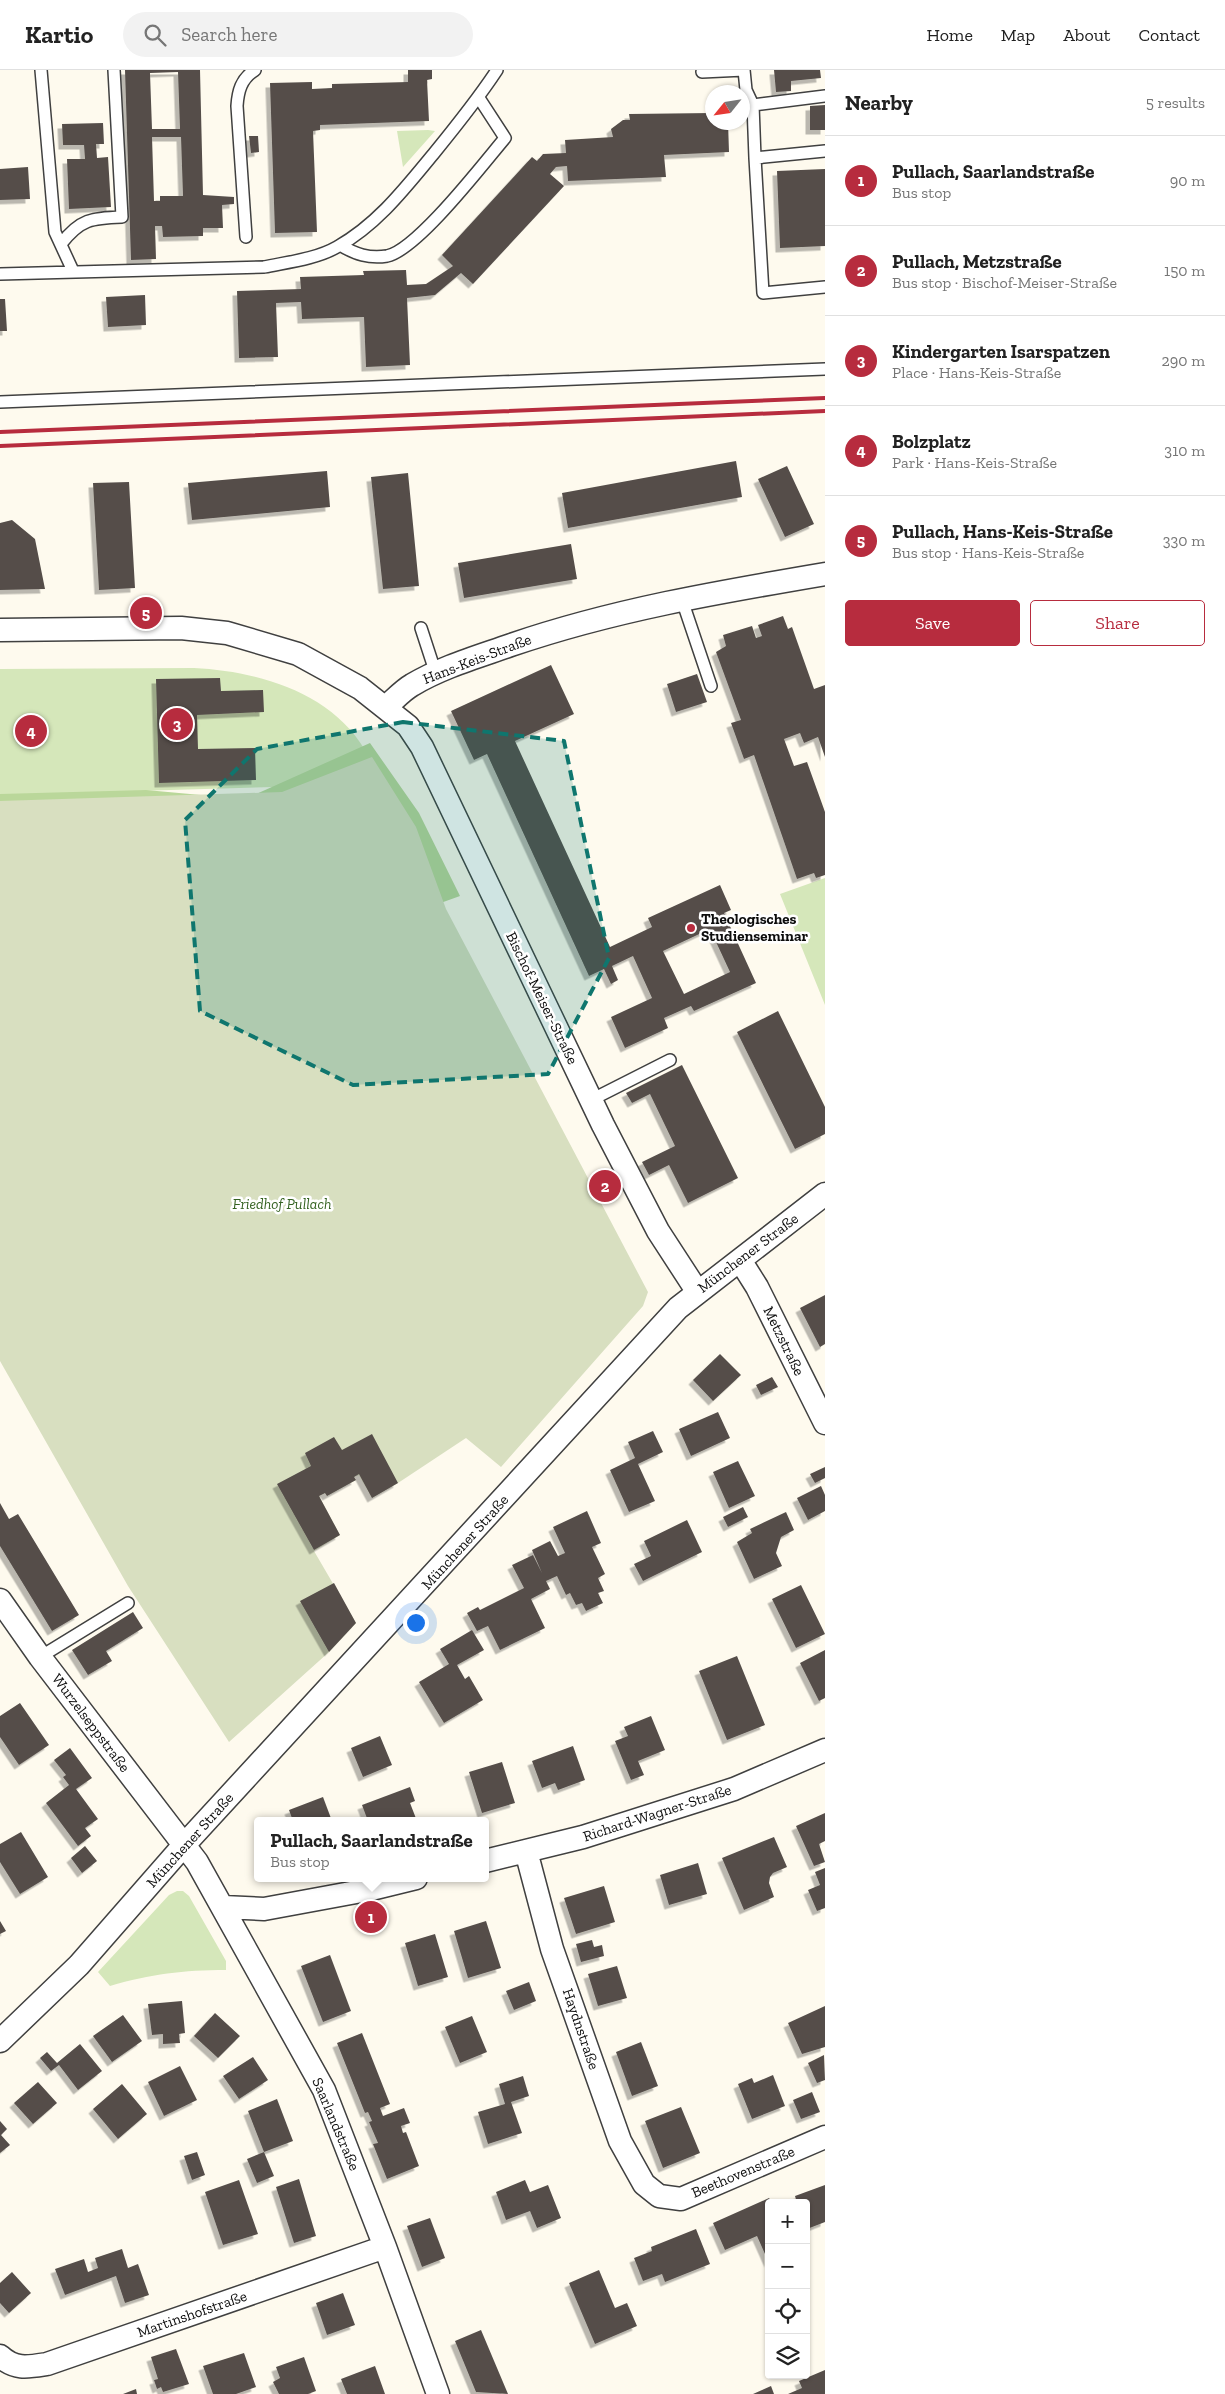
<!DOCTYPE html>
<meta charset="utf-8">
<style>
body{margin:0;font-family:"Zilla Slab",serif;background:#f2f2f2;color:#222}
.controls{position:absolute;right:15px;bottom:15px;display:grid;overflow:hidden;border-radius:5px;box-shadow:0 1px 4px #0004}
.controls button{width:45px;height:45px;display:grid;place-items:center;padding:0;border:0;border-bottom:1px solid #e0e0e0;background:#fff;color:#222;font:25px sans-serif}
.compass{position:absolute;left:705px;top:15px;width:45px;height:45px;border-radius:50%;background:#fff;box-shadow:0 1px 4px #0004;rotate:240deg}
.you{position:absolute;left:415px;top:1552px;width:18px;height:18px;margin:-12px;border:4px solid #fff;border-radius:50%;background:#1a73e8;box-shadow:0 0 0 8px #1a73e833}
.badge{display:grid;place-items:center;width:32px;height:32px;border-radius:50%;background:#b72c3e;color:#fff;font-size:16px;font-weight:700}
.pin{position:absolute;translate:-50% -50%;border:2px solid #fff;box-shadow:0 1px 5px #0006}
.popup{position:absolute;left:254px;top:1747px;width:235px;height:65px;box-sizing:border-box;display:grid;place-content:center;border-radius:5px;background:#fff;filter:drop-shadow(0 1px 4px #0005);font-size:16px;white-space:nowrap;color:#767676}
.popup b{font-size:19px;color:#222}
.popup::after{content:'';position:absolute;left:50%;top:100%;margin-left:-10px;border:10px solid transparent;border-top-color:#fff}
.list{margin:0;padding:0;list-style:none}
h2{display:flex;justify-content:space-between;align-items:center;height:65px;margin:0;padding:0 20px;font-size:21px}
h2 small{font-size:16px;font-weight:400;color:#767676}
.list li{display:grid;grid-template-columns:32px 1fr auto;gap:15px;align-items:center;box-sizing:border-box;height:90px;padding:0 20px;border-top:1px solid #e0e0e0}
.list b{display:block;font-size:19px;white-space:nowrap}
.list p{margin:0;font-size:16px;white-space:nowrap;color:#767676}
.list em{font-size:16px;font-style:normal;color:#767676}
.actions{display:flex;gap:10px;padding:15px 20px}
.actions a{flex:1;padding:11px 0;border:1px solid #b72c3e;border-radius:5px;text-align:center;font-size:18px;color:#b72c3e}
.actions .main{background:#b72c3e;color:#fff}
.icon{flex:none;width:28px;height:28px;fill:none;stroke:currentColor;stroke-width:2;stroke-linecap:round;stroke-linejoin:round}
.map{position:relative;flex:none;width:825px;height:2324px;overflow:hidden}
header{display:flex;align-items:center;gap:30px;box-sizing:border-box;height:70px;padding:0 25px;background:#fff;border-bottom:1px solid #e0e0e0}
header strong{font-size:24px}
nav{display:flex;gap:28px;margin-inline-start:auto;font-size:18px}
.search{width:350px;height:45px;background:#f2f2f2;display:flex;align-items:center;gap:12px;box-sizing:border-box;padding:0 18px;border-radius:28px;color:#767676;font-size:19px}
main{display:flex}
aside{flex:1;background:#fff}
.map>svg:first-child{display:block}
.green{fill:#d5e7ba}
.forest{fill:#bad79a}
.cemetery{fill:#d8dfc0}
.building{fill:#554e4a;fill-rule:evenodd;filter:url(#shadow)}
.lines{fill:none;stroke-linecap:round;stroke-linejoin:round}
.lane-casing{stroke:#404040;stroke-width:14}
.street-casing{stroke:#404040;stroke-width:25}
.lane{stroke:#fff;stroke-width:11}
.street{stroke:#fff;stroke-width:22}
.rail{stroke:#b72c3e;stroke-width:4}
.marked{fill:#0f766e;fill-opacity:0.2;stroke:#0f766e;stroke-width:4;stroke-dasharray:10 6;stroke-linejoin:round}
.poi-dot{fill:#b72c3e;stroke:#fff;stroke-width:2}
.labels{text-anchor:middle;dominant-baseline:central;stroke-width:5;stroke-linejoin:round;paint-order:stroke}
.street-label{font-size:15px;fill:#0d0d0d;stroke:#fff}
.poi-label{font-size:15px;font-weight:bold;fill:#0d0d0d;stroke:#fff;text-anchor:start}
.park-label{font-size:15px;font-style:italic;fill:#346221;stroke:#fff}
</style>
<header>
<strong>Kartio</strong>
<div class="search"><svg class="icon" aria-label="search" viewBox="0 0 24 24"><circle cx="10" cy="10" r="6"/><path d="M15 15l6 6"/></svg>Search here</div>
<nav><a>Home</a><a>Map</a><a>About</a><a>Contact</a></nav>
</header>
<main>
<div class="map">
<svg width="825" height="2324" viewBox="0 0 825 2324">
<defs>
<filter id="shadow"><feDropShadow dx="-4.5" dy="4.5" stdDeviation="0" flood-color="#0004"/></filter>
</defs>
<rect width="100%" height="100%" fill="#fefaee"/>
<path class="green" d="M 428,60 L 435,61 L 403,97 L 397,61 Z
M 194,598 C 257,601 331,622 365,680 L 274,717 L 0,725 L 0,599 Z
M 825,808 L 825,935 L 780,824 Z
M 177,1821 L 183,1821 L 189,1826 L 226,1891 L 226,1900 C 183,1900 151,1904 110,1916 L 98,1902 L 169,1825 Z"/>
<path class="forest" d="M 370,673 L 419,743 L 460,826 L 435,835 L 243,751 L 0,756 L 0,724 L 146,720 L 245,729 Z"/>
<path class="cemetery" d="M 372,687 L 416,757 L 446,839 L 648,1222 L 643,1236 L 501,1397 L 466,1368 L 398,1413 L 372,1428 L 359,1405 L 354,1407 L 356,1410 L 327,1426 L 325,1423 L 319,1426 L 340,1465 L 314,1481 L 356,1553 L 329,1582 L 229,1672 L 128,1516 L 0,1291 L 0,731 L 282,722 Z"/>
<path class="building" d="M 125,0 L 200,0 L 203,125 L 234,127 L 234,134 L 222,135 L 223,158 L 203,158 L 203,166 L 163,167 L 162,156 L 155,156 L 156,189 L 131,190 ZM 178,2 L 180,59 L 152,59 L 150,3 ZM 152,67 L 181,67 L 183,126 L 160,126 L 160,131 L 154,131 Z
M 408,0 L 432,0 L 432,9 L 427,10 L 429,51 L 320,55 L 320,60 L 313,61 L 317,162 L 275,163 L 270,13 L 312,12 L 312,19 L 332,18 L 332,14 L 408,12 Z
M 774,0 L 820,0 L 821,8 L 791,11 L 791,21 L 776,22 Z
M 825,35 L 825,60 L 810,60 L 810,36 Z
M 712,43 L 712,52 L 728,52 L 729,82 L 664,85 L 666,107 L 568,111 L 567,96 L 556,97 L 550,104 L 564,116 L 473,214 L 461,203 L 435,225 L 407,228 L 410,295 L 366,297 L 364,247 L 302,249 L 301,232 L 276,233 L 278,287 L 239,288 L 237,221 L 301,219 L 300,207 L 364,205 L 363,201 L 406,200 L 407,215 L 426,214 L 453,196 L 442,185 L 532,87 L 537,91 L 543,84 L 566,83 L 565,70 L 613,67 L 611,59 L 623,50 L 630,50 L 629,44 Z
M 103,53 L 104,74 L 96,74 L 97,88 L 108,87 L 111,137 L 69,139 L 67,89 L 85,89 L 84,75 L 63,75 L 62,54 Z
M 249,66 L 258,66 L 259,82 L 251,83 Z
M 28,97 L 30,129 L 0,130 L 0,99 Z
M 825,99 L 825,176 L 780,178 L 777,101 Z
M 145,225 L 146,255 L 108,257 L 106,227 Z
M 0,229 L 5,229 L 7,261 L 0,261 Z
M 736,391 L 742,427 L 568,458 L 562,423 Z
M 787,396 L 814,454 L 785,467 L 758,409 Z
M 327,401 L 330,437 L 192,450 L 188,413 Z
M 408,403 L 419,516 L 383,519 L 371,407 Z
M 129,412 L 135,518 L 99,520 L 93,413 Z
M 12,450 L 35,469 L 45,519 L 0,520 L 0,453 Z
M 571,474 L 577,509 L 464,528 L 458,493 Z
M 783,546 L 788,559 L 792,557 L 814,619 L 825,615 L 825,687 L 818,667 L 804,673 L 800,663 L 784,669 L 794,696 L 807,692 L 825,742 L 825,805 L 816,808 L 814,803 L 797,809 L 754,685 L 744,689 L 731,653 L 741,650 L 716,582 L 726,576 L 723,565 L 752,556 L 756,568 L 762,566 L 758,555 Z
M 551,595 L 574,644 L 515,671 L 610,877 L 652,857 L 648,848 L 720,815 L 731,840 L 724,843 L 756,913 L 694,941 L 691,936 L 664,948 L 668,958 L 625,978 L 611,947 L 652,928 L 633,886 L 612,896 L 618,910 L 611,914 L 604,899 L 589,906 L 487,684 L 474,690 L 451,641 ZM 710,859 L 730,902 L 684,924 L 663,881 Z
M 697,604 L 707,632 L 676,642 L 667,614 Z
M 220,608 L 221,621 L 263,620 L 264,642 L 197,645 L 198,679 L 255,678 L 256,710 L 159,713 L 156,609 Z
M 778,941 L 825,1037 L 825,1064 L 795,1079 L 737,962 Z
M 682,995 L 738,1108 L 688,1133 L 669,1095 L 649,1105 L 642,1092 L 675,1076 L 650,1024 L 632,1033 L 626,1023 Z
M 825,1225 L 825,1274 L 820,1277 L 800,1238 Z
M 720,1284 L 741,1305 L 713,1331 L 693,1310 Z
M 772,1307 L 778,1317 L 761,1325 L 756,1315 Z
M 718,1342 L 730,1368 L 691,1386 L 679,1359 Z
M 653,1361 L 663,1382 L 638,1394 L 655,1431 L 629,1442 L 610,1400 L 635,1388 L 628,1372 Z
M 372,1364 L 398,1413 L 372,1428 L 359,1404 L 354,1407 L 356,1410 L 327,1426 L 325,1423 L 319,1426 L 340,1465 L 314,1480 L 277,1414 L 311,1396 L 305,1383 L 334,1367 L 342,1380 Z
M 738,1391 L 755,1426 L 729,1438 L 713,1402 Z
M 825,1397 L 825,1408 L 815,1413 L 810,1404 Z
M 821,1416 L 825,1425 L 825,1441 L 808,1450 L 797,1428 Z
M 0,1433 L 9,1449 L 18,1444 L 79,1545 L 52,1561 L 0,1476 Z
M 743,1437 L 748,1447 L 728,1457 L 723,1447 Z
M 587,1441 L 601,1473 L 592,1477 L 605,1504 L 598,1508 L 604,1521 L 598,1523 L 603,1533 L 586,1541 L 582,1533 L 576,1535 L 570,1523 L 566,1525 L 557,1506 L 546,1511 L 550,1519 L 531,1529 L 545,1558 L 500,1580 L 488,1556 L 477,1561 L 467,1543 L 478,1537 L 480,1540 L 524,1518 L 512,1495 L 533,1485 L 542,1503 L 532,1480 L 550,1471 L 558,1486 L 565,1483 L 553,1457 Z
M 786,1442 L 794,1460 L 781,1467 L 776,1483 L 782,1496 L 754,1509 L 737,1472 L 752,1463 L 750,1459 Z
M 687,1450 L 702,1482 L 643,1511 L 634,1494 L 651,1486 L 644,1471 Z
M 334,1513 L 356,1553 L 329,1582 L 300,1531 Z
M 801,1515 L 825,1564 L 796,1578 L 772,1529 Z
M 133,1542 L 143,1558 L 106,1581 L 112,1591 L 88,1605 L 72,1580 Z
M 472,1560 L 484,1580 L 457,1595 L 465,1609 L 469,1606 L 483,1630 L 444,1653 L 419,1612 L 449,1594 L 440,1579 Z
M 825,1580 L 825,1628 L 819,1631 L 800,1593 Z
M 737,1586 L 765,1655 L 727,1670 L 699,1601 Z
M 20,1633 L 49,1675 L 19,1695 L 0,1667 L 0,1646 Z
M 651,1646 L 665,1680 L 638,1691 L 644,1705 L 631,1710 L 615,1671 L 628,1666 L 624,1657 Z
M 380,1666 L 392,1695 L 363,1707 L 351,1678 Z
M 573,1676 L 585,1710 L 558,1720 L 555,1713 L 542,1718 L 532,1691 Z
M 70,1678 L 92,1708 L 76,1719 L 98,1749 L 85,1758 L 91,1766 L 78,1776 L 46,1733 L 69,1715 L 63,1707 L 66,1705 L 54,1690 Z
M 502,1692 L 515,1733 L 482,1743 L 469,1702 Z
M 410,1717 L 415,1731 L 410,1733 L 417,1751 L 368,1751 L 362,1735 Z
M 323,1727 L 332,1751 L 293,1751 L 289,1740 Z
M 825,1743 L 825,1771 L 819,1774 L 825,1792 L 814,1796 L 796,1756 Z
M 21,1762 L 48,1807 L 20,1824 L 0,1792 L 0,1774 Z
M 774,1767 L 787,1797 L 773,1803 L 770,1807 L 769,1813 L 774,1827 L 744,1840 L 722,1788 Z
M 85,1776 L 97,1791 L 82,1803 L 71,1788 Z
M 698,1793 L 707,1824 L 669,1835 L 660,1805 Z
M 825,1798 L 825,1838 L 817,1841 L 808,1820 L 820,1815 L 815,1802 Z
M 604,1816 L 615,1852 L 576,1864 L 564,1828 Z
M 0,1851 L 6,1861 L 0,1864 Z
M 486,1851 L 501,1898 L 468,1908 L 454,1861 Z
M 435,1864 L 448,1907 L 418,1916 L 405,1873 Z
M 592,1870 L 594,1877 L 602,1875 L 604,1886 L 581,1892 L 576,1874 Z
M 330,1885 L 351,1941 L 323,1952 L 301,1896 Z
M 617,1896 L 627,1928 L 598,1936 L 588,1904 Z
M 529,1912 L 536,1931 L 514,1940 L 506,1921 Z
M 182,1931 L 185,1963 L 179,1964 L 180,1973 L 163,1974 L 163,1964 L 152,1965 L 148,1934 Z
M 825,1936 L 825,1977 L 802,1984 L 788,1953 Z
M 215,1943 L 240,1966 L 218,1988 L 194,1966 Z
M 123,1945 L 142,1971 L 112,1992 L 93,1966 Z
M 472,1946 L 487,1982 L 460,1993 L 445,1957 Z
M 362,1963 L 390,2034 L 380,2038 L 383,2046 L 404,2038 L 410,2053 L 401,2056 L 403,2063 L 406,2062 L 419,2096 L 387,2109 L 373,2074 L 378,2073 L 369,2052 L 372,2051 L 368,2042 L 365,2043 L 337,1973 Z
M 641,1972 L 658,2016 L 632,2026 L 616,1982 Z
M 80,1974 L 102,2001 L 78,2020 L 59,1995 L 51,2001 L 40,1988 L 47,1982 L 57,1993 Z
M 824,1985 L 825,2010 L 817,2013 L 808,1993 Z
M 253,1987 L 268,2010 L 239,2029 L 223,2006 Z
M 180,1996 L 197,2030 L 164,2046 L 148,2012 Z
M 773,2005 L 785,2036 L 752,2049 L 738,2014 L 752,2008 L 754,2013 Z
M 523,2006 L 529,2026 L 511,2032 L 522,2063 L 488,2074 L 478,2042 L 505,2034 L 499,2014 Z
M 38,2012 L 57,2033 L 33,2054 L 14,2033 Z
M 122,2014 L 147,2044 L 118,2069 L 93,2039 Z
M 812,2022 L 820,2042 L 801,2049 L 793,2030 Z
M 277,2029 L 293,2071 L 264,2082 L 248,2041 Z
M 681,2037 L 700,2083 L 663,2098 L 645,2051 Z
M 0,2051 L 7,2059 L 1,2065 L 10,2075 L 0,2083 Z
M 197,2082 L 205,2105 L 192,2110 L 184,2086 Z
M 264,2082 L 274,2106 L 257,2113 L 247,2089 Z
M 299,2109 L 316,2166 L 294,2173 L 276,2117 Z
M 239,2110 L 258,2164 L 223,2175 L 205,2122 Z
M 525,2110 L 530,2122 L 548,2115 L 561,2148 L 537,2158 L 530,2141 L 506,2150 L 496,2122 Z
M 825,2115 L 825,2152 L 807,2159 L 806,2133 L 797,2133 L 795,2126 Z
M 769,2128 L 772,2133 L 769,2133 L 769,2193 L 757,2166 L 725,2180 L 713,2153 Z
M 430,2148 L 445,2188 L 422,2197 L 407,2156 Z
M 696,2159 L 710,2194 L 665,2212 L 662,2204 L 643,2211 L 634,2188 L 652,2181 L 651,2177 Z
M 122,2179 L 128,2198 L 138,2194 L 149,2225 L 125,2233 L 116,2206 L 65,2225 L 55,2199 L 84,2189 L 88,2202 L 98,2198 L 95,2188 Z
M 599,2200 L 615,2238 L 627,2233 L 637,2256 L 595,2274 L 569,2213 Z
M 12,2202 L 31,2223 L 9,2243 L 0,2233 L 0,2213 Z
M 343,2223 L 355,2255 L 327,2265 L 316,2233 Z
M 481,2260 L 508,2324 L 476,2322 L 455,2271 Z
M 176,2279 L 189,2314 L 163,2322 L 161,2317 L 157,2319 L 154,2310 L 158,2309 L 151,2287 Z
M 244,2283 L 256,2317 L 236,2324 L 213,2324 L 203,2296 Z
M 304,2287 L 316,2321 L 308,2324 L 279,2324 L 273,2312 L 280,2308 L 276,2297 Z
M 375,2296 L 385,2324 L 347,2324 L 341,2309 Z
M 825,2300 L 825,2324 L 788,2324 L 802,2318 L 799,2311 Z
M 771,2316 L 774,2324 L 753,2324 Z
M 136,2319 L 137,2324 L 123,2324 Z"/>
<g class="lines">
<g class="lane-casing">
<path id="lane" d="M 41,0 L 55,162 L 73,201
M 702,2 L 744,0 L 746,20 L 753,35 L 755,88
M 753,35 L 825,26
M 825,81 L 755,88 L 763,223 L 825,217
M 246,167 L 237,36 C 238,21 241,9 255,0
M 61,174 C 80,149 92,148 122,147 L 114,0
M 340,175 C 355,184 369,189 387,186 C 417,180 483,94 505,68 L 479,28
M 0,204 L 264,197 C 288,192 316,189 337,177 C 378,154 406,117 435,82 C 457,55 478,29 497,0
M 0,332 L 825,299
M 682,530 L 711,616
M 421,558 L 436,604
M 591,1030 L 670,990
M 40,1587 L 128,1533"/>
</g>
<g class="street-casing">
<path id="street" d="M 0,560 L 181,558 L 227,563 L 298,584 L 360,618 L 408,656 L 422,677 L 603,1055 L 658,1161 L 697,1221
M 386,637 C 394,630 403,620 412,615 C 442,597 477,587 511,575 C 613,540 719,522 825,504
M 740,1190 L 757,1217 L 825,1353
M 0,1530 L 40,1587 L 197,1792 L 324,2020 L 385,2177 L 438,2324
M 526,1781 L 552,1879 L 620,2071 L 644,2114 L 659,2126 L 681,2129 L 825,2067
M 485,1791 L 583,1767 L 734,1719 L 825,1680
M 223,1837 L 264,1839 L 367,1820 L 416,1808
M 0,1971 L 79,1895 L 184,1775 L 678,1238 L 825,1124
M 0,2286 C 15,2300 28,2297 47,2294 L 385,2177"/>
</g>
<use href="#lane" class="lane"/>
<use href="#street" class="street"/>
<path class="rail" d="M 0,362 L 825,328
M 0,376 L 825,341"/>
</g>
<path class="marked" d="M 403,652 L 564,671 L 609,888 L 548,1004 L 353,1015 L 200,941 L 185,750 L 257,679 Z"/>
<circle class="poi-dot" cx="691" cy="858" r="5"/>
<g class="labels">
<g class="street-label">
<text transform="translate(477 589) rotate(-21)">Hans-Keis-Straße</text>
<text transform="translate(542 928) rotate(64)">Bischof-Meiser-Straße</text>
<text transform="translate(748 1183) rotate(-37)">Münchener Straße</text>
<text transform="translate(784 1271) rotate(64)">Metzstraße</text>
<text transform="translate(465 1472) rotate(-48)">Münchener Straße</text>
<text transform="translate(91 1653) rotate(53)">Wurzelseppstraße</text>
<text transform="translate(657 1743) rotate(-18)">Richard-Wagner-Straße</text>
<text transform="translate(190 1770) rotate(-48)">Münchener Straße</text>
<text transform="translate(581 1959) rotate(71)">Haydnstraße</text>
<text transform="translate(336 2054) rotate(67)">Saarlandstraße</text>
<text transform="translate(743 2102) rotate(-23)">Beethovenstraße</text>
<text transform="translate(192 2244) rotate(-19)">Martinshofstraße</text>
</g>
<g class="poi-label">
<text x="701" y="849">Theologisches<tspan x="701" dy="17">Studienseminar</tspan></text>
</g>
<g class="park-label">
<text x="282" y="1134">Friedhof Pullach</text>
</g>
</g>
</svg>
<div class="controls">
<button>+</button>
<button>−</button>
<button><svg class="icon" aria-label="locate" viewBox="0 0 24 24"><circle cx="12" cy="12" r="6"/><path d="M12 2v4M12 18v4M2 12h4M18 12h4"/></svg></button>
<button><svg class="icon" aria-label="layers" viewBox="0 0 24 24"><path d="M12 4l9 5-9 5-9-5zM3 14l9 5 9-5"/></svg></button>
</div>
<svg class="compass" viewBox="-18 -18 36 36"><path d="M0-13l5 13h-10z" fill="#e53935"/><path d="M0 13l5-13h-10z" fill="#767676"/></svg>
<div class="you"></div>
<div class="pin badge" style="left:371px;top:1847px">1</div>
<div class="popup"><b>Pullach, Saarlandstraße</b>Bus stop</div>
<div class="pin badge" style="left:605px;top:1116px">2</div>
<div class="pin badge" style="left:177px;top:654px">3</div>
<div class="pin badge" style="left:31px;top:661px">4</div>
<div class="pin badge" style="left:146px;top:543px">5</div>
</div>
<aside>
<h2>Nearby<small>5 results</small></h2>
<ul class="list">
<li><span class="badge">1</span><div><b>Pullach, Saarlandstraße</b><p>Bus stop</p></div><em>90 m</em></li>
<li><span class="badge">2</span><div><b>Pullach, Metzstraße</b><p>Bus stop · Bischof-Meiser-Straße</p></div><em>150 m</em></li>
<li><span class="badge">3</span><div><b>Kindergarten Isarspatzen</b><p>Place · Hans-Keis-Straße</p></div><em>290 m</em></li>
<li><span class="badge">4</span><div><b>Bolzplatz</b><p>Park · Hans-Keis-Straße</p></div><em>310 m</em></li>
<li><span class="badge">5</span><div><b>Pullach, Hans-Keis-Straße</b><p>Bus stop · Hans-Keis-Straße</p></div><em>330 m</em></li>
</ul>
<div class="actions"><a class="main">Save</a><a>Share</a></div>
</aside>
</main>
